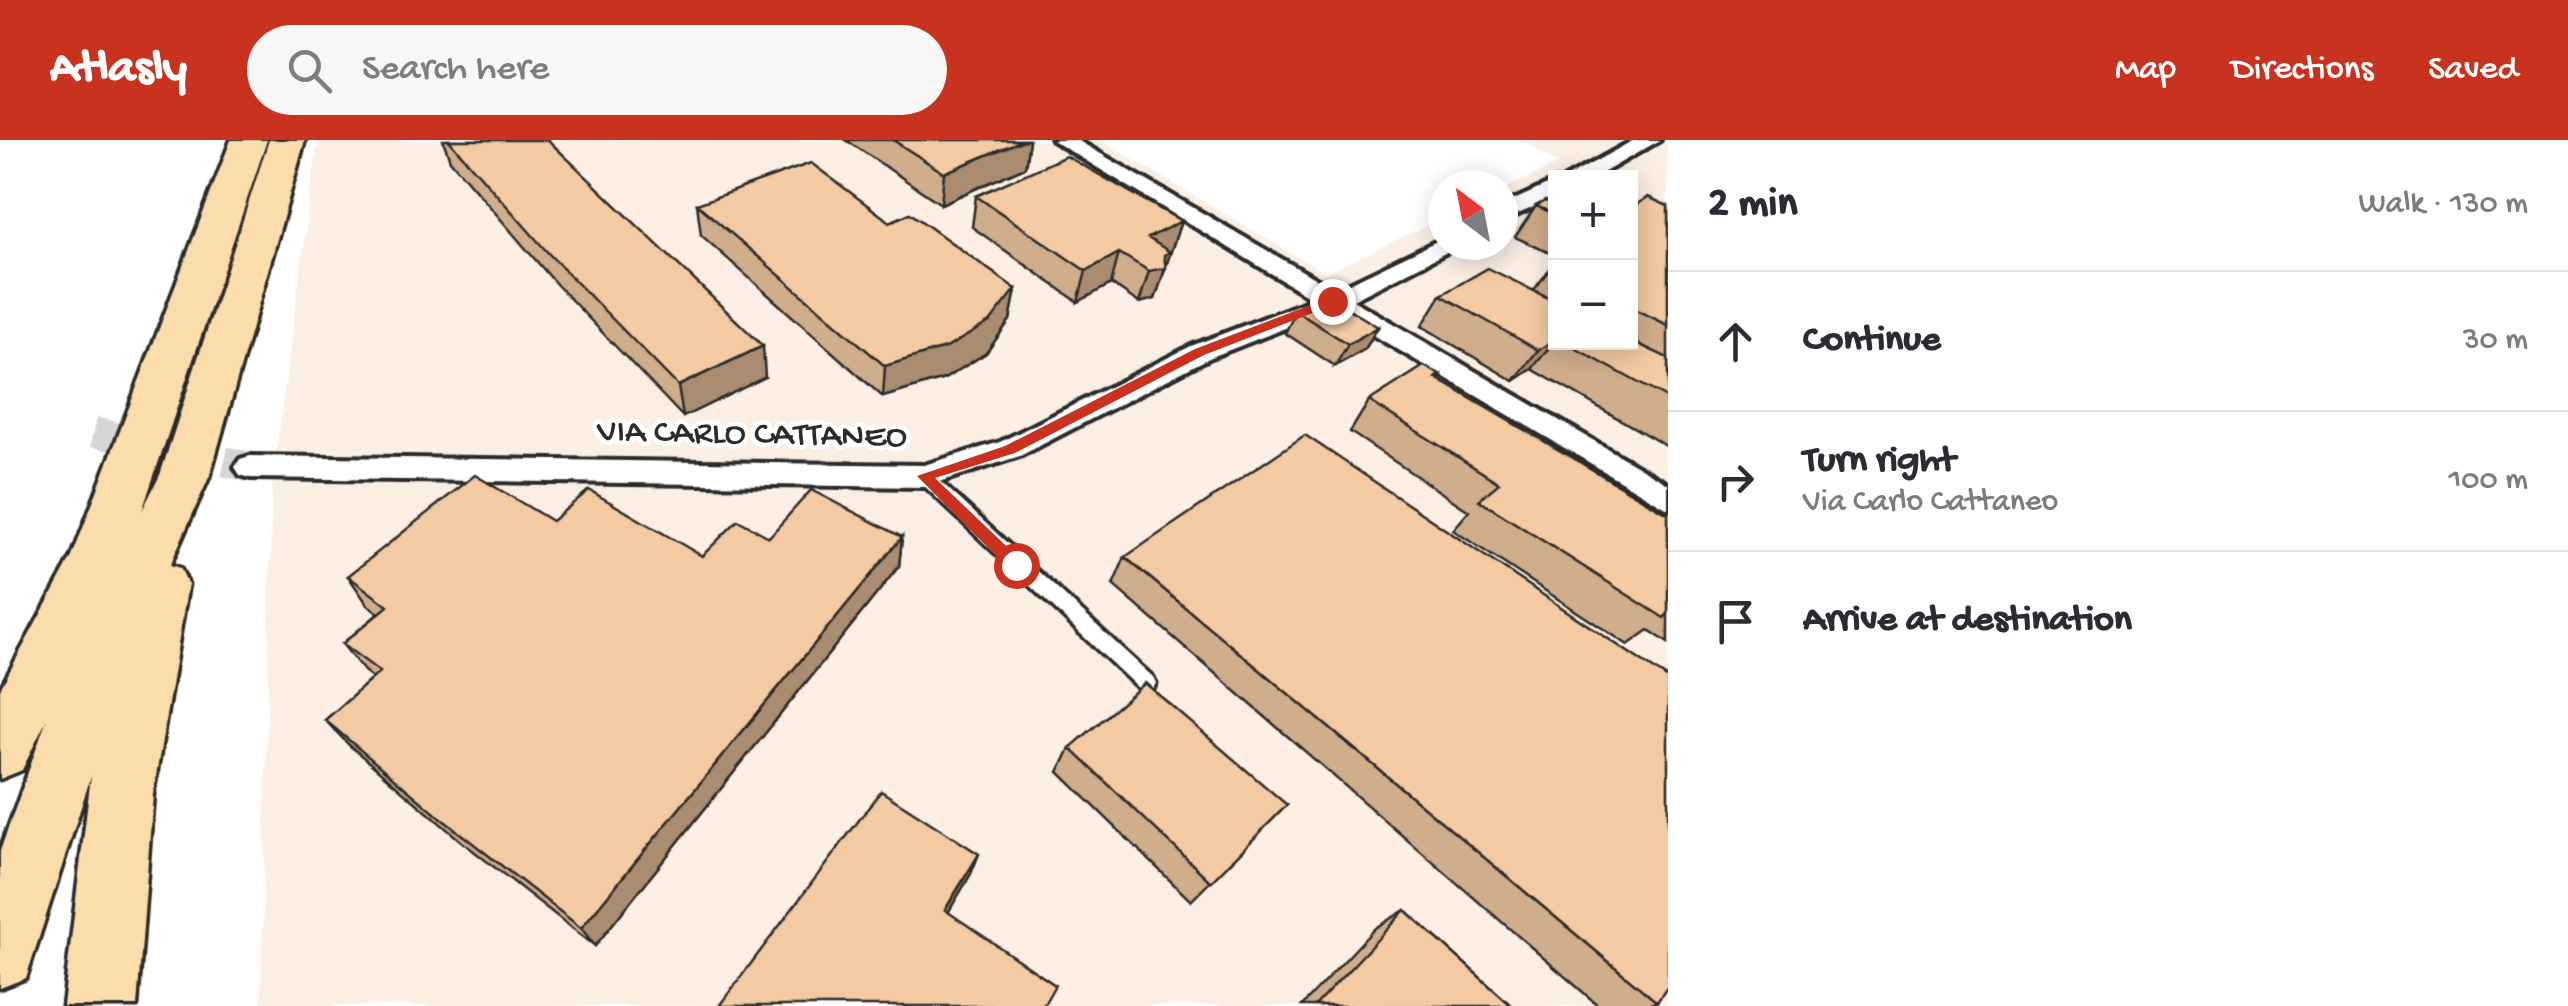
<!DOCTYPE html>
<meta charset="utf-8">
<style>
body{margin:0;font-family:"Gochi Hand",sans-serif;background:#f7f7f7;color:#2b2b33}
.controls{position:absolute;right:30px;top:30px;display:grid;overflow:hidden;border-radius:0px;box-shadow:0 5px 25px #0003}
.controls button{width:90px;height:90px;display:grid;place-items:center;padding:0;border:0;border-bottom:2px solid #e1e1e2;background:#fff;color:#2b2b33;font:50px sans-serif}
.compass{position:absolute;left:1428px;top:30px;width:90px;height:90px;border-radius:50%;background:#fff;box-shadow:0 5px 25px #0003;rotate:328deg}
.stop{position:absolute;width:30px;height:30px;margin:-22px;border:8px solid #c8321e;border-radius:50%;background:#fff}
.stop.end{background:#c8321e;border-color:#fff;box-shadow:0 2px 10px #0008}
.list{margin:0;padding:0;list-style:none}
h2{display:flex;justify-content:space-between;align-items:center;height:130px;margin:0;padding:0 40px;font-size:42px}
h2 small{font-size:32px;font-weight:400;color:#7c7c81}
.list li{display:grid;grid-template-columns:65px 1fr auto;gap:30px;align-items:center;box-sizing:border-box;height:140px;padding:0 40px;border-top:2px solid #e1e1e2}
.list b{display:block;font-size:38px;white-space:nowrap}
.list p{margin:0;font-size:32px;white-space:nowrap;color:#7c7c81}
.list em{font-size:32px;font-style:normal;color:#7c7c81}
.icon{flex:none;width:55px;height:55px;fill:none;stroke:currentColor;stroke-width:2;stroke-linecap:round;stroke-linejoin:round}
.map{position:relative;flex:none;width:1668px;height:866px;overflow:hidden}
header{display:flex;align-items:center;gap:60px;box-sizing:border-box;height:140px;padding:0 50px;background:#c8321e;color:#fff}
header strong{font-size:48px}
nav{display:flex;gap:55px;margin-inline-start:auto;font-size:35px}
.search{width:700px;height:90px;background:#f7f7f7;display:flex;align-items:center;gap:25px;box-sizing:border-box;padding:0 35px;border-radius:55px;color:#7c7c81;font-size:38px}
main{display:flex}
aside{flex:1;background:#fff}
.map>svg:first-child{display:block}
.built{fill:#fbefe3;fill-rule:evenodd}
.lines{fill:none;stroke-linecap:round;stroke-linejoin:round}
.minor-tunnel{stroke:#d5d5d5;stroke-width:30;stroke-dasharray:30 15;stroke-linecap:butt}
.service-casing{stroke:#2b2b2b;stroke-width:7}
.minor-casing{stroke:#2b2b2b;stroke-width:8}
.trunk-casing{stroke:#2b2b2b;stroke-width:7}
.service{fill:#fff;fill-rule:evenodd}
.minor{fill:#fff;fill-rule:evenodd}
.trunk{fill:#fbddab;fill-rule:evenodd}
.wall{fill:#d1ae8b;stroke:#2b2b2b;stroke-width:2.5}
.shaded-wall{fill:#aa8d71;stroke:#2b2b2b;stroke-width:2.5}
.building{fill:#f3caa2;stroke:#2b2b2b;stroke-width:2.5}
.route{fill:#c8321e}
.labels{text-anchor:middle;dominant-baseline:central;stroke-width:9;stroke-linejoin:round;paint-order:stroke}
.street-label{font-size:35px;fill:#2b2b2b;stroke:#fff}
</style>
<header>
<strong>Atlasly</strong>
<div class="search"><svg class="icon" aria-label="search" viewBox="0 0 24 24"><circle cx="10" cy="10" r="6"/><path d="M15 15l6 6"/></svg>Search here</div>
<nav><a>Map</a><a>Directions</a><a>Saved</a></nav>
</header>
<main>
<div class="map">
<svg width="1668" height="866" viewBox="0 0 1668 866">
<rect width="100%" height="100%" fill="#fff"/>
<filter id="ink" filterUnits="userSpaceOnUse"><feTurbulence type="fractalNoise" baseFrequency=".01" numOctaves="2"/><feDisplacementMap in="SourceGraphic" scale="20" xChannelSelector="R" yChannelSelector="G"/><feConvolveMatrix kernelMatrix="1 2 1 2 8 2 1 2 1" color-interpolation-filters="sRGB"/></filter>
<g filter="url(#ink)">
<path class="built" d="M 318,0 L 1100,0 L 1325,133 L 1443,78 L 1443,105 L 1503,105 L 1503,50 L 1559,24 L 1521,0 L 1668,0 L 1668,866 L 261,866 L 272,341 ZM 1556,38 L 1630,38 L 1630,202 L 1556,202 Z"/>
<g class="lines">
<path class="minor-tunnel" d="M 93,292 L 250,327"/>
<g class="service-casing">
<path id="service" d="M 924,330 L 930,332 L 1153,537 L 1156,543 L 1153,549 L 1146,551 L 1139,549 L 918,340 L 916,336 L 918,332 Z"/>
</g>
<g class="minor-casing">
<path id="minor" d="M 1052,0 L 1077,0 L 1335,150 L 1443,98 L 1443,105 L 1455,105 L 1451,110 L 1353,160 L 1668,344 L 1668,369 L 1331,170 L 1209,218 L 1020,316 L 924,347 L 250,338 L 240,335 L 235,327 L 240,319 L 250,316 L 924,325 L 1000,302 L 1191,206 L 1313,159 Z
M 1634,0 L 1660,0 L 1594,38 L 1565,38 Z
M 1556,41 L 1556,57 L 1503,81 L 1503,65 Z"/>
</g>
<g class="trunk-casing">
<path id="trunk" d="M 231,0 L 267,0 L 142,371 L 160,335 L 269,0 L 305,0 L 210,335 L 170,425 L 180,428 L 188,444 L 153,654 L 137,866 L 63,866 L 91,636 L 26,838 L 0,848 L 0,711 L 47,579 L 22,630 L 0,639 L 0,549 L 72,417 Z"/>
</g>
<use href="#service" class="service"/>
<use href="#minor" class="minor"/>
<use href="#trunk" class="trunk"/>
</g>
<path class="wall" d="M 443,0 L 548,0 L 765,237 L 683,277 L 557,145 L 450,20 Z
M 846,0 L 1029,0 L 1025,27 L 941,64 Z
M 976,56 L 1181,81 L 1155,159 L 1139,163 L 1111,144 L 1078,162 L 972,87 Z
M 697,64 L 890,82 L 1016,149 L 1010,180 L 986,213 L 944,239 L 883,257 L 701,95 Z
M 1556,65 L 1556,116 L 1515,97 L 1536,66 Z
M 1668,66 L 1668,307 L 1532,229 L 1514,241 L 1422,186 L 1441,155 L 1556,162 L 1556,202 L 1630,202 L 1630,69 Z
M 1556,120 L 1556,161 L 1534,150 Z
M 1296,171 L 1378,187 L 1365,209 L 1335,226 L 1285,193 Z
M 1440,235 L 1437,239 L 1668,374 L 1668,503 L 1649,490 L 1628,505 L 1453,390 L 1469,371 L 1350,292 L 1369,261 Z
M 552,381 L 702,416 L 769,397 L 902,397 L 899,426 L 595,806 L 461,701 L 349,605 L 325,580 L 373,538 L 364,531 L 342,504 L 379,473 L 368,465 L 348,436 Z
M 1125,417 L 1657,862 L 1643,866 L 1599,866 L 1113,445 Z
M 1070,608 L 1287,665 L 1191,761 L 1059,632 Z
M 1405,770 L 1512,866 L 1302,866 L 1375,788 Z"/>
<path class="shaded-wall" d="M 1023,0 L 1029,0 L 1025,27 L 941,64 L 944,33 Z
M 1181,81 L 1155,159 L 1139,163 L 1149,131 L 1148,98 Z
M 1119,113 L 1111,144 L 1078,162 L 1086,131 Z
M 1016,149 L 1010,180 L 986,213 L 944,239 L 883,257 L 885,226 Z
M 1378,187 L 1365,209 L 1335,226 L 1348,204 Z
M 1556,199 L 1532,229 L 1514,241 L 1538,210 Z
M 763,206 L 765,237 L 683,277 L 678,246 Z
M 902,397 L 899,426 L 595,806 L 581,788 Z
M 979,714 L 971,734 L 939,788 L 945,770 Z"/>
<path class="building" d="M 449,0 L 548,0 L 763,206 L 678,246 L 549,114 Z
M 893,0 L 1023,0 L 944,33 Z
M 1066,16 L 1181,81 L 1148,98 L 1170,112 L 1164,115 L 1166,128 L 1149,131 L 1119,113 L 1086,131 L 976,56 Z
M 811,23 L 890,82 L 910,73 L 1016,149 L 991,181 L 948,207 L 885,226 L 697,64 Z
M 1648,57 L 1668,66 L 1668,185 L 1630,167 L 1630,163 L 1637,158 L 1630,155 L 1630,69 Z
M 1545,61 L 1556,65 L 1556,75 L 1536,66 Z
M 1488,128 L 1556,162 L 1556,199 L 1538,210 L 1441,155 Z
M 1326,155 L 1378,187 L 1348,204 L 1296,171 Z
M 1630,200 L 1668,218 L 1668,259 L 1564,202 L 1630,202 Z
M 1424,226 L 1440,235 L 1436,238 L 1668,374 L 1668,474 L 1664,478 L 1479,360 L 1499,343 L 1369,261 Z
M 1305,295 L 1668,539 L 1668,846 L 1657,862 L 1125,417 Z
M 475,335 L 552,381 L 589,350 L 702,416 L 738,380 L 769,397 L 811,350 L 902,397 L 581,788 L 442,679 L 325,580 L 380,532 L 342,504 L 388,466 L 348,436 Z
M 1145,543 L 1287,665 L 1211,742 L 1070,608 Z
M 881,651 L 979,714 L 945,770 L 1055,845 L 1043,866 L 719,866 Z
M 1405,770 L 1512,866 L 1315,866 Z"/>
</g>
<path class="route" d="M 1332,157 L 1338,161 L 1336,164 L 1204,215 L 1015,313 L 935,338 L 1022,421 L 1022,430 L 1010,430 L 917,336 L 1005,306 L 1195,209 Z"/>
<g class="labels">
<g class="street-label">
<text transform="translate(752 296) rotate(1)">VIA CARLO CATTANEO</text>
</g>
</g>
</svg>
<div class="controls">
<button>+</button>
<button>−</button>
</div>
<svg class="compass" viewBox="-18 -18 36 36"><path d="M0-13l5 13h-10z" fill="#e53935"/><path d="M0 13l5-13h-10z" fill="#7c7c81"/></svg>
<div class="stop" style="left:1016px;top:425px"></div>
<div class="stop end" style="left:1332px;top:161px"></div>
</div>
<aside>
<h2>2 min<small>Walk · 130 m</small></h2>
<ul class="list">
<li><svg class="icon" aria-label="ahead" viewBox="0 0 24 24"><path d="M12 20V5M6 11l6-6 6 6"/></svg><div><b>Continue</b></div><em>30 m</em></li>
<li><svg class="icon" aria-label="right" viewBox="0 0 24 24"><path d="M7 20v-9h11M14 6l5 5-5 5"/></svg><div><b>Turn right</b><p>Via Carlo Cattaneo</p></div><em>100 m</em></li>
<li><svg class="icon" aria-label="arrive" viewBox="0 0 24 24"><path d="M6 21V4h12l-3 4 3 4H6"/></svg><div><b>Arrive at destination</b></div></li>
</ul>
</aside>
</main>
